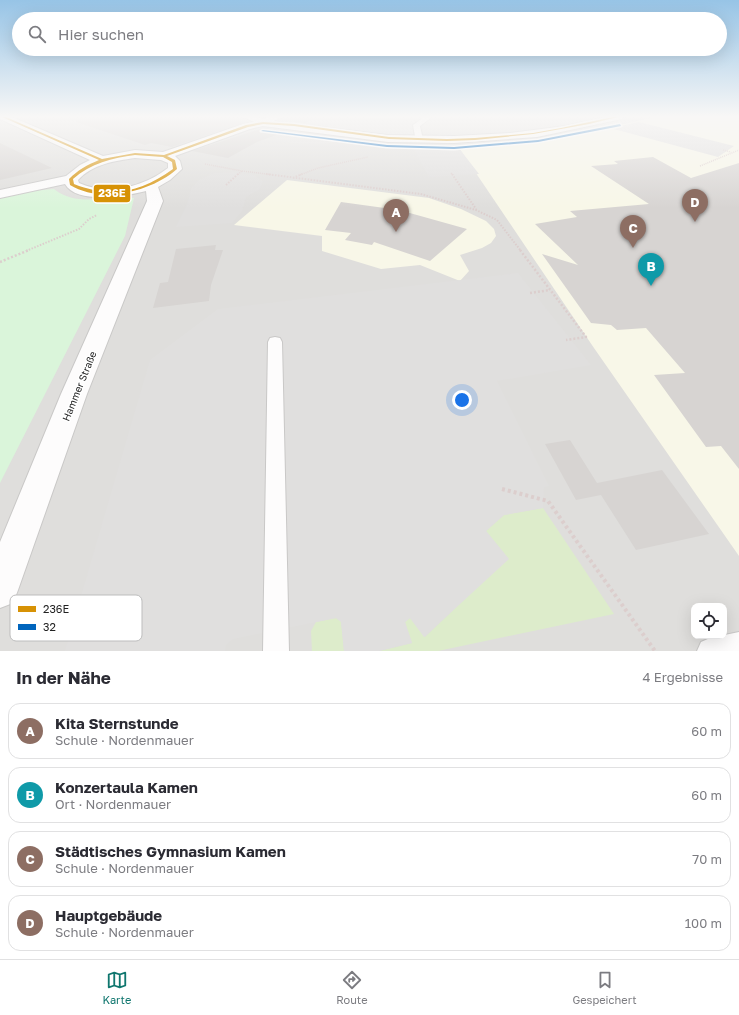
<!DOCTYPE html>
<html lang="de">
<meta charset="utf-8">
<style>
body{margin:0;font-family:"Golos Text",sans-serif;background:#f2f2f3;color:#2b2b33}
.controls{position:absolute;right:12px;bottom:12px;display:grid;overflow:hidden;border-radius:8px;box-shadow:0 4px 16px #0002}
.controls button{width:36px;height:36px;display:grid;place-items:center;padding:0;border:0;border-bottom:1px solid #e1e1e2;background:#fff;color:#2b2b33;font:20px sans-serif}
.you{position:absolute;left:462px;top:400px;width:14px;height:14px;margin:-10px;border:3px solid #fff;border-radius:50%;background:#1a73e8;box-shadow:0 0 0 6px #1a73e833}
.badge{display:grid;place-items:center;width:26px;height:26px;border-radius:50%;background:#0f766e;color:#fff;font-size:13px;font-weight:700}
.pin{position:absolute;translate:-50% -33px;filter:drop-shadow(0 1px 2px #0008)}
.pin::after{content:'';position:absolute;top:21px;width:14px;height:12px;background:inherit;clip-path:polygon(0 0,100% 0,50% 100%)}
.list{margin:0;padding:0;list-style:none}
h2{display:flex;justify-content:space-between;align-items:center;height:52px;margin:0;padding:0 16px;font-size:17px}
h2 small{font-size:13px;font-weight:400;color:#7c7c81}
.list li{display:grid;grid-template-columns:26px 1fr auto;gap:12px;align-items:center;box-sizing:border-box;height:56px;margin:0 8px 8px;padding:0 8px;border:1px solid #e1e1e2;border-radius:12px}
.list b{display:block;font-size:15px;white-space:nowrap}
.list p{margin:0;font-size:13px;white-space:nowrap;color:#7c7c81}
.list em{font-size:13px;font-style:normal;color:#7c7c81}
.icon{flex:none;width:22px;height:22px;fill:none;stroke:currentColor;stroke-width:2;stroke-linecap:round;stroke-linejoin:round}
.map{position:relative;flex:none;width:739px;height:651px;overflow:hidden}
.search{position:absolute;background:#fff;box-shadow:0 4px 16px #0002;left:12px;right:12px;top:12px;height:44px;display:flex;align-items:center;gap:10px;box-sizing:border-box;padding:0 14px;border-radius:22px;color:#7c7c81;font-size:15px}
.sheet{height:308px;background:#fff}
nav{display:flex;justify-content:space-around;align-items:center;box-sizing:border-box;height:56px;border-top:1px solid #e1e1e2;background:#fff;font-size:11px;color:#7c7c81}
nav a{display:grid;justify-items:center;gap:2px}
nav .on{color:#0f766e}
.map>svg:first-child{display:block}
.residential{fill:#dfdedc;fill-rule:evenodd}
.education{fill:#f8f7e8}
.grass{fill:#ddeccb}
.park{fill:#daf5da}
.parking{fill:#e0dfde}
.building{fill:#d7d4d2}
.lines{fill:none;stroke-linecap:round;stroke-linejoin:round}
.service-casing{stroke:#c9c8c7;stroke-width:2}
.minor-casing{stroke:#c9c8c7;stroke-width:2}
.tertiary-casing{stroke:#c9c8c7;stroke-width:2}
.path-far3{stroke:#dccecd;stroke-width:1.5;stroke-dasharray:1 1;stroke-linecap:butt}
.path-far2{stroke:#dccecd;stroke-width:2;stroke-dasharray:1.5 1.5;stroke-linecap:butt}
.path-far1{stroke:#dccecd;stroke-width:2.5;stroke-dasharray:2 2;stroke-linecap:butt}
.path{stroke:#dccecd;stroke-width:4;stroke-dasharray:3 3;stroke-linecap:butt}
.service{fill:#fdfcfc;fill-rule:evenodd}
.minor{fill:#fdfcfc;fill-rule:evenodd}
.tertiary{fill:#fdfcfc;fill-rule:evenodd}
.bus-1-casing{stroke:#fff;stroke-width:3}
.bus-2-casing{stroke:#fff;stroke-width:3}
.bus-1{fill:#d79205;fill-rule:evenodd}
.bus-2{fill:#0065bd;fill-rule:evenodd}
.labels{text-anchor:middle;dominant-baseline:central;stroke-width:3;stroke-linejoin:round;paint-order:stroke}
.street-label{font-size:10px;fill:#222;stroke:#fff}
.key{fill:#fff;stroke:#bdbdbd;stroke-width:1}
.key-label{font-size:11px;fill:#222}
.line-badge{stroke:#fff;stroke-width:1.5}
.badge-label{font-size:11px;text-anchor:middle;font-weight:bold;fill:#fff}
</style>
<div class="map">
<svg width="739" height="651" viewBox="0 0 739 651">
<rect width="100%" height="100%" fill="#f0eeeb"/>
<path class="residential" d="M 0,117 L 739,117 L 739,651 L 0,651 ZM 694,606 L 724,606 L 724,636 L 694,636 Z"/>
<path class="education" d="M 655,117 L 739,117 L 739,556 L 594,348 L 459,148 L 559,139 Z
M 287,180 L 429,198 L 461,209 L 486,221 L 494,229 L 496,236 L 491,243 L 482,248 L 460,255 L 469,271 L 460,281 L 420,265 L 381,269 L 322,251 L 322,236 L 234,225 Z"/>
<path class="grass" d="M 543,508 L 614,614 L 438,651 L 379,651 L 412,643 L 405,622 L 410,618 L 425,637 L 508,558 L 486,531 L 504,515 Z
M 336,618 L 341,621 L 344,651 L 312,651 L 311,631 L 316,622 Z"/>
<path class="park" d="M 54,189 C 78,208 107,195 134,198 L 125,236 L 0,483 L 0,198 L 31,191 Z"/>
<path class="parking" d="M 368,117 L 393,117 L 416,121 L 413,136 L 379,134 L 349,128 Z
M 639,122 L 734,146 L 718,157 L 610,128 Z
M 593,128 L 594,129 L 574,133 L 540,138 L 460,144 L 453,143 L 551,135 Z
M 289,132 L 344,140 L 339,142 L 319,144 L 293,143 L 273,140 Z
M 458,147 L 479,174 L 429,177 L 413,148 Z
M 232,172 L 254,175 L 263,181 L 260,189 L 246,197 L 242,211 L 232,223 L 176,227 L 187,205 L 191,189 L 199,180 L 215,173 Z
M 518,273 L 591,365 L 497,381 L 549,486 L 544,487 L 543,508 L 504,515 L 486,531 L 509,559 L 424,637 L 410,618 L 405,622 L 412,643 L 379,651 L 344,651 L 341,622 L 336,618 L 233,639 L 226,645 L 225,651 L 65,651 L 150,360 L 218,309 Z"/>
<path class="building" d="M 77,117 L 242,117 L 249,121 L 172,147 L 151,143 L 145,145 L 76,122 Z
M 283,117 L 317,117 L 317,118 L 305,123 L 278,120 Z
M 263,128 L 287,131 L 257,142 L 228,158 L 192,151 Z
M 0,143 L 52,168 L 0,180 Z
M 653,157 L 691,178 L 739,163 L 739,469 L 721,446 L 706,447 L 654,375 L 685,373 L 646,328 L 617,330 L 611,325 L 591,323 L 542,254 L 578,265 L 535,224 L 577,217 L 570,211 L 649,204 L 591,166 L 618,164 L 614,161 Z
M 341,202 L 399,210 L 467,229 L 430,261 L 374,242 L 372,245 L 345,240 L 351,233 L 325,230 Z
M 216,245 L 215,250 L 223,250 L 211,285 L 209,301 L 153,308 L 160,283 L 168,282 L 176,249 Z
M 570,440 L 597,483 L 662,470 L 709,534 L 636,550 L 601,495 L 576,500 L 545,444 Z"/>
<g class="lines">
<g class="service-casing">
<path id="service" d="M 424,117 L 432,117 L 420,126 L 423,140 L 416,142 L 413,125 Z
M 275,337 L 280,338 L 282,342 L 289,651 L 263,651 L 268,342 L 270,338 Z
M 739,632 L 739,651 L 697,651 L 701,642 L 710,638 Z"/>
</g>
<g class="minor-casing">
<path id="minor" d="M 243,117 L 258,117 L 263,119 L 268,117 L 282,117 L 263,126 Z"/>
</g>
<g class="tertiary-casing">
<path id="tertiary" d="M 0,117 L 12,117 L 103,156 L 135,150 L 163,152 L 243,124 L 263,120 L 388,135 L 454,136 L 510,133 L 565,126 L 605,117 L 623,117 L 622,119 L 537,137 L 454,143 L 388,142 L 263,126 L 250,129 L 175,156 L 180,161 L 182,169 L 170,180 L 158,187 L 163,201 L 87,394 L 18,590 L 13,603 L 0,608 L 0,542 L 61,394 L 147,201 L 146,191 C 127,196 77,205 65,184 L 0,198 L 0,190 L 66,176 L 80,165 L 90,160 L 0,119 ZM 135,158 L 161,160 L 168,163 L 168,168 C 144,187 108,196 79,183 L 78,180 C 93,164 114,161 135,158 Z"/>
</g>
<path class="path-far3" d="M 723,150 L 731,152
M 205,164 L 242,171 L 237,175
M 700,166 L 739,150
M 242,171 L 274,175
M 451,173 L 453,175
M 300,175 L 318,168 L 368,157"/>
<path class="path-far2" d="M 266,174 L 421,194 L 476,210 L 497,220 L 521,251
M 452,174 L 476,209
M 293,178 L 302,174
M 226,185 L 238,174
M 26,251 L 79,229 L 89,219 L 97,215"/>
<path class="path-far1" d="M 520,250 L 586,337 L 566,340
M 0,262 L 29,250
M 530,293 L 550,290"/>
<path class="path" d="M 502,489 L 548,501 L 655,651"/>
<use href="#service" class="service"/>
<use href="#minor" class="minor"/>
<use href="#tertiary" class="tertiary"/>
<g class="bus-1-casing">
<path id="bus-1" d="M 2,117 L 6,117 L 102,159 L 135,153 L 164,155 L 246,125 L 263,122 L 294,124 L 389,137 L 447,139 L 475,138 L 533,133 L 561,128 L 613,117 L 618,117 L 589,124 L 533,134 L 475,140 L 447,141 L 389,139 L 294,126 L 263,124 L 248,127 L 167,156 L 175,160 L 177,169 C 151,192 101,204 70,185 L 69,179 C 78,170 87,165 99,160 ZM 135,155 L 163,157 L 172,162 L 173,169 C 141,192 112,199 74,184 L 73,179 C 91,163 112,158 135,155 Z"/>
</g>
<g class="bus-2-casing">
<path id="bus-2" d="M 620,124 L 621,126 L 538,142 L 454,149 L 387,147 L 261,131 L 263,130 L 387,145 L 454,147 L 538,140 Z"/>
</g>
<use href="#bus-1" class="bus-1"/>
<use href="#bus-2" class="bus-2"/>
</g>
<linearGradient id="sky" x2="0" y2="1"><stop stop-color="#97c4e6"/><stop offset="0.56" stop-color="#f8f7f6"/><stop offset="1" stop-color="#f8f7f6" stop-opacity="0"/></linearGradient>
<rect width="739" height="208" fill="url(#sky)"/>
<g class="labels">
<g class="street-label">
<text transform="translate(79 386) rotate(-68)">Hammer Straße</text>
</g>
</g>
<rect x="10" y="595" width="132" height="46" rx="6" class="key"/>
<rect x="18" y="606" width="18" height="6" fill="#d79205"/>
<rect x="18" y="624" width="18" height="6" fill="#0065bd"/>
<g class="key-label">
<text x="43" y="613">236E</text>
<text x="43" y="631">32</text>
</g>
<rect class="line-badge" x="93" y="184" width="38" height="19" rx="4" fill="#d79205"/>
<g class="badge-label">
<text x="112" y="197">236E</text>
</g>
</svg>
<div class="controls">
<button><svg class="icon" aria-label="locate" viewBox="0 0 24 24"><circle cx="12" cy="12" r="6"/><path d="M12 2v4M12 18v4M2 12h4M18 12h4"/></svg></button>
</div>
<div class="you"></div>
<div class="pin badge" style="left:396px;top:232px;background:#8d6e63">A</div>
<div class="pin badge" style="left:651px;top:286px;background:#0f9aa8">B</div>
<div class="pin badge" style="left:633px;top:248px;background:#8d6e63">C</div>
<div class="pin badge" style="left:695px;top:222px;background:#8d6e63">D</div>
<div class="search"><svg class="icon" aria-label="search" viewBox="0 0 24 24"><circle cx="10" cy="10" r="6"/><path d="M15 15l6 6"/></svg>Hier suchen</div>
</div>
<section class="sheet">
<h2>In der Nähe<small>4 Ergebnisse</small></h2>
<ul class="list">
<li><span class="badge" style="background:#8d6e63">A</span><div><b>Kita Sternstunde</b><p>Schule · Nordenmauer</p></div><em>60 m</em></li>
<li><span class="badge" style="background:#0f9aa8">B</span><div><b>Konzertaula Kamen</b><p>Ort · Nordenmauer</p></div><em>60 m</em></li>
<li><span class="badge" style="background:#8d6e63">C</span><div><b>Städtisches Gymnasium Kamen</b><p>Schule · Nordenmauer</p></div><em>70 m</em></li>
<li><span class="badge" style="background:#8d6e63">D</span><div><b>Hauptgebäude</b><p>Schule · Nordenmauer</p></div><em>100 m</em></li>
</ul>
</section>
<nav>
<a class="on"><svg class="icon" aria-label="map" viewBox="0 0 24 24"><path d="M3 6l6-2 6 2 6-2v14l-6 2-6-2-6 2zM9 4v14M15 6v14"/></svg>Karte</a>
<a><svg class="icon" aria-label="directions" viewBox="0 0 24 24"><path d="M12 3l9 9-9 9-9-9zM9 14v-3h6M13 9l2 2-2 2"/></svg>Route</a>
<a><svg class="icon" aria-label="saved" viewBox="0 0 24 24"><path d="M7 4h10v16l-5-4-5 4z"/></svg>Gespeichert</a>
</nav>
